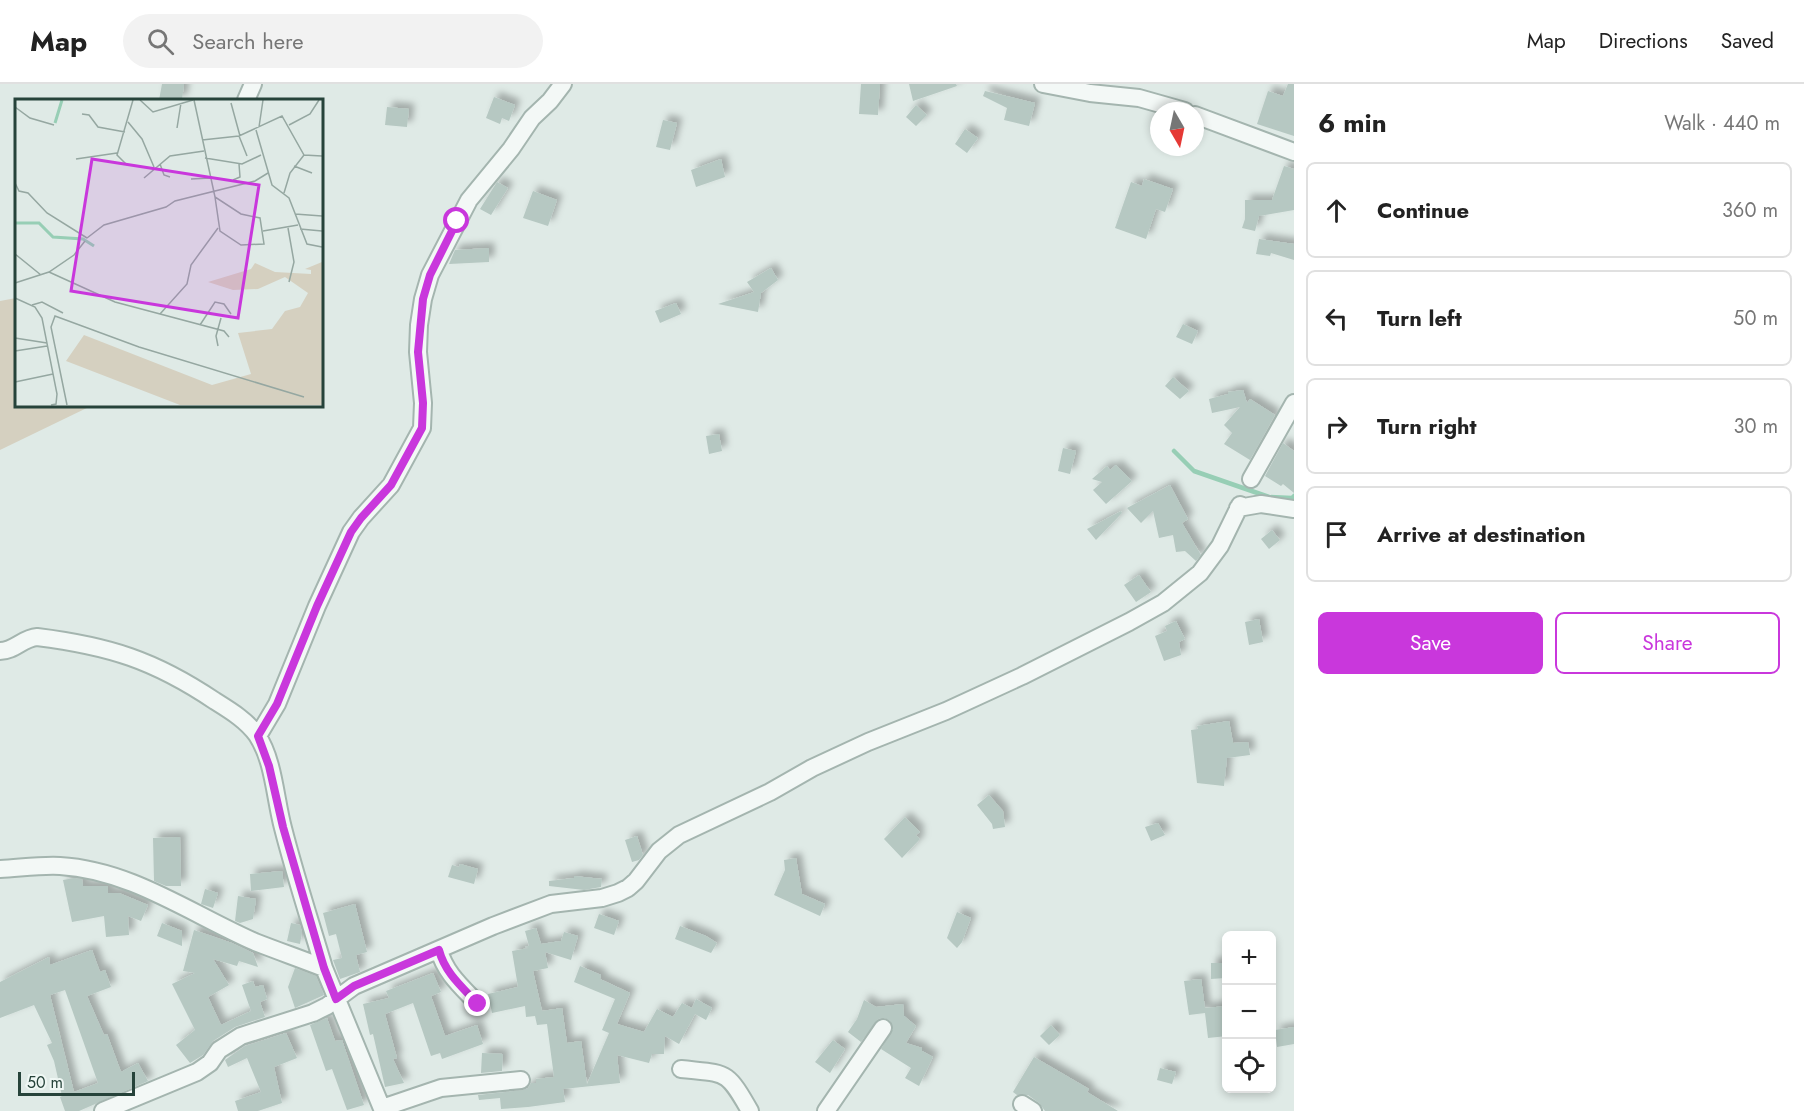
<!DOCTYPE html>
<meta charset="utf-8">
<style>
body{margin:0;font-family:Jost,sans-serif;background:#f2f2f2;color:#222}
.controls{position:absolute;right:18px;bottom:18px;display:grid;overflow:hidden;border-radius:9px;box-shadow:0 3px 9px #0003}
.controls button{width:54px;height:54px;display:grid;place-items:center;padding:0;border:0;border-bottom:2px solid #e0e0e0;background:#fff;color:#222;font:30px sans-serif}
.compass{position:absolute;left:1150px;top:18px;width:54px;height:54px;border-radius:50%;background:#fff;box-shadow:0 3px 9px #0003;rotate:171deg}
.scale{position:absolute;left:18px;bottom:15px;width:117px;box-sizing:border-box;padding-left:6px;border:3px solid #26433a;border-top:0;font-size:16px;line-height:21px;white-space:nowrap;color:#26433a;-webkit-text-stroke:4px #eff7f4;paint-order:stroke}
.stop{position:absolute;width:18px;height:18px;margin:-14px;border:4px solid #c937dc;border-radius:50%;background:#fff}
.stop.end{background:#c937dc;border-color:#fff;box-shadow:0 2px 6px #0008}
.list{margin:0;padding:0;list-style:none}
h2{display:flex;justify-content:space-between;align-items:center;height:78px;margin:0;padding:0 24px;font-size:26px}
h2 small{font-size:20px;font-weight:400;color:#767676}
.list li{display:grid;grid-template-columns:39px 1fr auto;gap:18px;align-items:center;box-sizing:border-box;height:96px;margin:0 12px 12px;padding:0 12px;border:2px solid #e0e0e0;border-radius:9px}
.list b{display:block;font-size:22px;white-space:nowrap}
.list em{font-size:20px;font-style:normal;color:#767676}
.actions{display:flex;gap:12px;padding:18px 24px}
.actions a{flex:1;padding:14px 0;border:2px solid #c937dc;border-radius:9px;text-align:center;font-size:21px;color:#c937dc}
.actions .main{background:#c937dc;color:#fff}
.icon{flex:none;width:33px;height:33px;fill:none;stroke:currentColor;stroke-width:2;stroke-linecap:round;stroke-linejoin:round}
.map{position:relative;flex:none;width:1294px;height:1027px;overflow:hidden}
header{display:flex;align-items:center;gap:36px;box-sizing:border-box;height:84px;padding:0 30px;background:#fff;border-bottom:2px solid #e0e0e0}
header strong{font-size:28px}
nav{display:flex;gap:33px;margin-inline-start:auto;font-size:21px}
.search{width:420px;height:54px;background:#f2f2f2;display:flex;align-items:center;gap:15px;box-sizing:border-box;padding:0 21px;border-radius:33px;color:#767676;font-size:22px}
main{display:flex}
aside{flex:1;background:#fff}
.map>svg:first-child{display:block}
.green{fill:#d5d0c0}
.lines{fill:none;stroke-linecap:round;stroke-linejoin:round}
.stream{stroke:#97ceb5;stroke-width:4.5}
.building{fill:#b6c8c2;fill-rule:evenodd;filter:url(#shadow)}
.minor-casing{stroke:#a4b5af;stroke-width:20}
.minor{stroke:#f3f8f6;stroke-width:16}
.route{stroke:#c937dc;stroke-width:8}
.inset-river{fill:none;stroke:#97ceb5;stroke-width:3}
.inset-road{fill:none;stroke:#95a7a1;stroke-width:1.5}
.view{fill:#c937dc;fill-opacity:0.15;stroke:#c937dc;stroke-width:3}
.inset-edge{fill:none;stroke:#26433a;stroke-width:3}
</style>
<header>
<strong>Map</strong>
<div class="search"><svg class="icon" aria-label="search" viewBox="0 0 24 24"><circle cx="10" cy="10" r="6"/><path d="M15 15l6 6"/></svg>Search here</div>
<nav><a>Map</a><a>Directions</a><a>Saved</a></nav>
</header>
<main>
<div class="map">
<svg width="1294" height="1027" viewBox="0 0 1294 1027">
<defs>
<filter id="shadow"><feDropShadow dx="5.5" dy="-5.5" stdDeviation="3" flood-color="#0004"/></filter>
</defs>
<rect width="100%" height="100%" fill="#dfeae6"/>
<path class="green" d="M 16,214 L 16,321 L 93,321 L 0,366 L 0,217 Z"/>
<g class="lines">
<path class="stream" d="M 1174,367 L 1194,387 L 1269,413 L 1292,414 L 1294,412"/>
</g>
<path class="building" d="M 162,0 L 184,0 L 182,16 L 159,16 Z
M 861,0 L 880,0 L 878,31 L 859,30 Z
M 909,0 L 956,0 L 957,2 L 913,17 Z
M 1288,0 L 1294,0 L 1294,52 L 1257,40 L 1268,7 L 1283,12 Z
M 985,7 L 1035,19 L 1029,42 L 1004,36 L 1007,24 L 983,12 Z
M 494,13 L 515,21 L 509,37 L 502,34 L 500,40 L 486,34 Z
M 916,21 L 927,31 L 916,42 L 906,33 Z
M 387,23 L 409,25 L 407,43 L 385,41 Z
M 663,36 L 677,39 L 670,66 L 656,63 Z
M 965,45 L 978,54 L 967,69 L 955,60 Z
M 721,75 L 725,93 L 696,103 L 691,86 Z
M 1284,82 L 1294,85 L 1294,126 L 1259,132 L 1255,147 L 1242,144 L 1245,135 L 1245,116 L 1272,116 Z
M 1144,95 L 1173,105 L 1165,128 L 1156,125 L 1146,155 L 1115,144 L 1131,98 L 1142,102 Z
M 497,98 L 508,104 L 491,131 L 480,125 Z
M 533,107 L 557,116 L 548,142 L 523,134 Z
M 1259,155 L 1294,160 L 1294,176 L 1271,169 L 1270,172 L 1256,170 Z
M 489,164 L 489,178 L 449,180 L 455,166 Z
M 771,184 L 778,196 L 761,209 L 758,228 L 718,220 L 754,208 L 747,198 Z
M 676,219 L 681,230 L 660,239 L 655,227 Z
M 1183,240 L 1198,247 L 1192,260 L 1176,253 Z
M 1173,293 L 1189,307 L 1180,315 L 1165,302 Z
M 1243,306 L 1247,319 L 1250,315 L 1275,331 L 1250,376 L 1224,360 L 1232,349 L 1224,341 L 1240,323 L 1212,329 L 1209,315 L 1228,310 L 1228,308 Z
M 719,350 L 722,367 L 709,370 L 706,352 Z
M 1283,359 L 1294,367 L 1294,409 L 1283,400 L 1281,402 L 1265,392 Z
M 1063,364 L 1076,367 L 1070,390 L 1058,387 Z
M 1116,381 L 1132,397 L 1106,420 L 1093,406 L 1102,398 L 1092,395 L 1107,382 L 1110,386 Z
M 1170,401 L 1188,435 L 1182,439 L 1201,471 L 1196,477 L 1185,467 L 1176,468 L 1173,451 L 1159,454 L 1153,427 L 1141,439 L 1127,424 Z
M 1121,427 L 1122,429 L 1096,456 L 1087,445 Z
M 1272,446 L 1280,456 L 1269,465 L 1261,455 Z
M 1139,491 L 1151,508 L 1136,518 L 1124,501 Z
M 1259,535 L 1263,558 L 1249,561 L 1245,538 Z
M 1176,537 L 1185,555 L 1179,558 L 1181,571 L 1164,577 L 1155,552 L 1167,547 L 1165,542 Z
M 1229,637 L 1233,659 L 1248,658 L 1250,671 L 1227,674 L 1224,702 L 1197,699 L 1191,646 L 1198,645 L 1197,642 Z
M 989,711 L 1003,727 L 1005,743 L 993,745 L 992,740 L 977,721 Z
M 905,733 L 920,748 L 916,751 L 920,755 L 902,774 L 884,755 Z
M 1158,739 L 1165,751 L 1151,757 L 1145,743 Z
M 637,752 L 643,771 L 639,776 L 632,778 L 625,756 Z
M 180,753 L 181,802 L 166,802 L 154,797 L 153,754 Z
M 796,774 L 802,810 L 825,820 L 820,832 L 774,811 L 785,786 L 784,776 Z
M 460,780 L 478,785 L 474,800 L 448,793 L 452,781 L 459,783 Z
M 282,787 L 284,803 L 251,807 L 250,790 Z
M 574,792 L 602,795 L 601,803 L 584,806 L 549,802 L 549,797 L 574,794 Z
M 74,794 L 82,795 L 83,802 L 108,802 L 108,809 L 119,809 L 148,821 L 141,837 L 128,832 L 129,851 L 106,853 L 104,832 L 72,838 L 63,796 Z
M 205,805 L 218,809 L 213,824 L 201,820 Z
M 238,812 L 256,815 L 253,835 L 240,839 L 235,837 Z
M 355,820 L 367,868 L 356,871 L 360,888 L 340,895 L 333,876 L 342,874 L 336,850 L 329,852 L 323,829 Z
M 957,828 L 971,834 L 962,858 L 957,864 L 947,854 Z
M 599,830 L 619,837 L 614,851 L 594,844 Z
M 162,839 L 182,847 L 182,862 L 157,852 Z
M 291,839 L 300,841 L 302,848 L 300,860 L 287,857 Z
M 680,842 L 706,852 L 717,859 L 711,869 L 675,855 Z
M 536,844 L 541,860 L 561,857 L 564,848 L 578,852 L 571,876 L 545,868 L 548,884 L 533,887 L 542,927 L 562,924 L 567,959 L 581,957 L 587,1000 L 609,949 L 602,946 L 615,915 L 574,898 L 580,882 L 601,891 L 600,895 L 630,909 L 617,940 L 644,948 L 657,925 L 673,933 L 682,919 L 692,924 L 696,915 L 712,924 L 706,936 L 695,930 L 679,960 L 665,952 L 664,970 L 652,970 L 649,979 L 617,971 L 620,999 L 563,1005 L 565,1018 L 528,1023 L 501,1025 L 500,1014 L 479,1016 L 478,1011 L 523,1006 L 528,1004 L 531,999 L 536,999 L 536,995 L 554,993 L 547,940 L 537,941 L 535,932 L 526,933 L 525,922 L 492,929 L 488,910 L 518,903 L 512,867 L 529,864 L 525,863 L 529,862 L 525,847 Z
M 194,846 L 232,859 L 253,869 L 258,883 L 239,877 L 237,882 L 213,875 L 229,901 L 208,913 L 221,941 L 251,927 L 242,901 L 253,897 L 255,903 L 263,901 L 267,915 L 260,918 L 265,933 L 235,943 L 213,957 L 203,971 L 190,979 L 176,961 L 195,946 L 172,900 L 195,889 L 183,887 Z
M 92,866 L 100,888 L 105,886 L 111,903 L 87,912 L 104,951 L 107,950 L 121,988 L 138,979 L 148,997 L 79,1027 L 65,1027 L 60,1013 L 62,1012 L 54,977 L 47,961 L 52,959 L 34,921 L 0,934 L 0,898 L 49,873 L 50,881 ZM 65,906 L 98,999 L 74,1008 L 50,911 Z
M 1211,879 L 1224,879 L 1225,894 L 1211,895 Z
M 295,884 L 316,892 L 324,911 L 295,924 L 288,903 Z
M 433,889 L 441,908 L 431,912 L 445,952 L 477,941 L 483,960 L 442,975 L 440,969 L 431,972 L 413,919 L 385,930 L 397,974 L 393,975 L 404,999 L 385,1003 L 373,950 L 370,951 L 363,920 L 389,914 L 386,907 Z
M 1201,895 L 1205,924 L 1227,922 L 1227,952 L 1208,954 L 1205,929 L 1189,931 L 1184,897 Z
M 864,916 L 876,923 L 903,920 L 904,932 L 916,942 L 906,959 L 922,964 L 922,967 L 933,973 L 919,1002 L 905,994 L 911,984 L 881,965 L 893,945 L 889,936 L 884,934 L 878,935 L 861,958 L 848,948 L 857,935 Z
M 327,934 L 335,957 L 342,956 L 364,1021 L 347,1026 L 332,985 L 326,987 L 310,941 Z
M 1051,941 L 1060,951 L 1049,961 L 1040,952 Z
M 1294,943 L 1294,960 L 1277,963 L 1275,946 Z
M 286,949 L 297,974 L 274,983 L 282,1019 L 258,1027 L 238,1027 L 235,1017 L 261,1008 L 247,974 L 228,983 L 225,976 L 245,962 Z
M 833,956 L 845,965 L 830,989 L 815,978 Z
M 482,969 L 503,970 L 502,987 L 481,989 Z
M 1034,973 L 1089,1005 L 1087,1008 L 1118,1027 L 1045,1027 L 1039,1019 L 1028,1011 L 1017,1011 L 1013,1008 Z
M 1160,984 L 1176,988 L 1172,1000 L 1157,996 Z"/>
<g class="lines">
<g class="minor-casing">
<path id="minor" d="M 1043,0 L 1090,9 L 1139,14 L 1185,27
M 246,16 L 253,0
M 1195,31 L 1294,68
M 1251,395 L 1294,319
M 1238,424 L 1261,420 L 1294,425
M 0,567 C 14,567 23,554 37,553 C 109,562 154,576 215,617 C 231,627 246,636 257,651 C 274,677 275,714 283,744 C 295,791 310,837 324,884
M 258,652 L 277,620 L 317,522 L 351,448 L 361,434 L 391,401 L 422,344 L 423,319 L 418,268 L 419,241 L 423,215 L 430,191 L 469,116 L 511,65 L 532,34 L 550,17 L 563,0
M 0,785 C 20,784 40,781 60,782 C 131,786 191,830 255,858 C 278,867 301,875 324,884 L 383,1027
M 439,866 C 445,889 462,903 478,920
M 681,985 C 727,990 726,985 750,1027
M 1022,1020 L 1033,1027
M 382,1024 L 441,1004 L 521,996
M 103,1027 L 197,988 L 210,979 L 219,966 L 241,952 L 313,929 L 327,922 L 354,902 L 493,842 L 551,820 L 602,814 L 618,809 L 628,804 L 636,797 L 659,767 L 679,751 L 770,708 L 812,684 L 868,658 L 946,627 L 1022,592 L 1129,538 L 1163,519 L 1200,489 L 1220,462 L 1240,421
M 826,1027 L 883,944"/>
</g>
<use href="#minor" class="minor"/>
</g>
<g class="lines">
<path class="route" d="M 457,137 L 430,191 L 423,215 L 418,268 L 423,319 L 422,344 L 391,401 L 361,434 L 351,448 L 317,522 L 277,620 L 258,652 L 269,682 L 283,743 L 324,884 L 336,915 L 354,902 L 439,866 C 445,889 462,903 478,920"/>
</g>
<g transform="translate(15 15)">
<rect width="308" height="308" fill="#dfeae6"/>
<path d="M 307,163 L 307,306 L 165,306 L 51,262 L 69,236 L 197,286 L 236,275 L 223,234 L 257,230 L 270,212 L 285,208 L 293,194 L 270,178 L 243,190 L 218,191 L 193,183 L 236,170 L 240,164 L 260,173 L 296,175 L 296,171 L 290,170 Z" fill="#d5d0c0"/>
<path class="inset-river" d="M 40,24 L 47,1M 0,124 L 24,124 L 38,138 L 68,140 L 79,147"/>
<path class="inset-road" d="M 125,1 L 138,13 L 178,1M 179,1 L 200,98 L 226,115 L 245,119 L 249,145 L 226,146 L 205,132 L 200,98M 216,4 L 225,37M 0,8 L 15,19 L 39,26M 67,15 L 74,16 L 83,28 L 110,33M 113,23 L 127,40 L 139,68M 274,26 L 295,15 L 304,1M 244,28 L 248,1M 162,29 L 166,4M 241,31 L 257,86 L 274,99 L 292,145 L 307,148M 224,37 L 232,57M 187,41 L 224,37 L 267,17 L 289,56 L 307,57M 190,59 L 227,65 L 246,56M 61,60 L 102,54M 145,65 L 149,76 L 155,78M 112,66 L 102,56 L 118,1M 279,67 L 297,74M 129,79 L 155,57 L 189,52M 176,80 L 195,79M 218,81 L 225,78 L 224,65M 0,84 L 4,92 L 13,94 L 32,114 L 72,139M 269,94 L 275,74 L 289,56M 280,115 L 307,117M 273,129 L 279,163 L 274,183M 285,130 L 307,132M 248,132 L 283,126M 72,139 L 89,126 L 151,108 L 160,102 L 240,82 L 253,74M 0,155 L 26,176M 34,173 L 100,203 L 209,232 L 214,238M 0,184 L 34,173 L 59,156 L 70,142M 0,199 L 20,208 L 27,219 L 42,295 L 41,305 L 36,306M 17,206 L 27,203 L 48,214M 145,215 L 172,185 L 176,166 L 203,129M 185,226 L 200,203 L 209,205 L 216,215M 0,239 L 32,244M 203,247 L 201,237 L 206,219M 0,252 L 32,247M 0,283 L 38,275M 52,306 L 36,228 L 40,217 L 124,248 L 289,298"/>
<path class="view" d="M 77,60 L 244,86 L 223,219 L 56,192 Z"/>
<rect width="308" height="308" class="inset-edge"/>
</g>
</svg>
<div class="controls">
<button>+</button>
<button>−</button>
<button><svg class="icon" aria-label="locate" viewBox="0 0 24 24"><circle cx="12" cy="12" r="6"/><path d="M12 2v4M12 18v4M2 12h4M18 12h4"/></svg></button>
</div>
<svg class="compass" viewBox="-18 -18 36 36"><path d="M0-13l5 13h-10z" fill="#e53935"/><path d="M0 13l5-13h-10z" fill="#767676"/></svg>
<div class="scale">50 m</div>
<div class="stop" style="left:457px;top:137px"></div>
<div class="stop end" style="left:478px;top:920px"></div>
</div>
<aside>
<h2>6 min<small>Walk · 440 m</small></h2>
<ul class="list">
<li><svg class="icon" aria-label="ahead" viewBox="0 0 24 24"><path d="M12 20V5M6 11l6-6 6 6"/></svg><div><b>Continue</b></div><em>360 m</em></li>
<li><svg class="icon" aria-label="left" viewBox="0 0 24 24"><path d="M17 20v-9H6M10 6l-5 5 5 5"/></svg><div><b>Turn left</b></div><em>50 m</em></li>
<li><svg class="icon" aria-label="right" viewBox="0 0 24 24"><path d="M7 20v-9h11M14 6l5 5-5 5"/></svg><div><b>Turn right</b></div><em>30 m</em></li>
<li><svg class="icon" aria-label="arrive" viewBox="0 0 24 24"><path d="M6 21V4h12l-3 4 3 4H6"/></svg><div><b>Arrive at destination</b></div></li>
</ul>
<div class="actions"><a class="main">Save</a><a>Share</a></div>
</aside>
</main>
